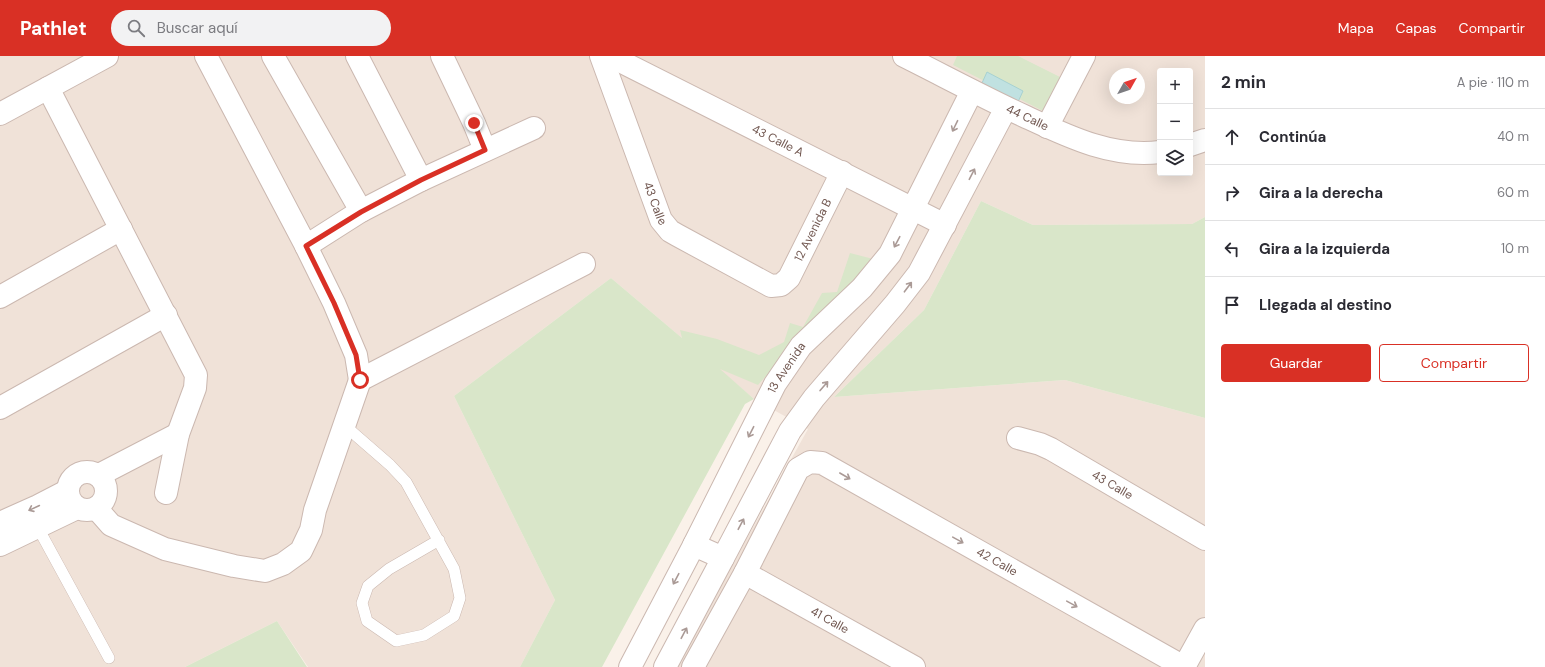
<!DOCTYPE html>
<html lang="es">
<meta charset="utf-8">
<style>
body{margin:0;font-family:"DM Sans",sans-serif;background:#f2f2f3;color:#2b2b33}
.controls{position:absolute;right:12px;top:12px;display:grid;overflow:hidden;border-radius:4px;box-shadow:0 4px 16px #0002}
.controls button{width:36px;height:36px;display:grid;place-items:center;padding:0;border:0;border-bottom:1px solid #e1e1e2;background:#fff;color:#2b2b33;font:20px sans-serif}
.compass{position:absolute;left:1109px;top:12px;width:36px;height:36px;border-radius:50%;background:#fff;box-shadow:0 4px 16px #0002;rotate:50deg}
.stop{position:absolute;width:12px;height:12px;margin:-9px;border:3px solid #d93025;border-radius:50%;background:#fff}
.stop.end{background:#d93025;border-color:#fff;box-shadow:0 1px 4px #0008}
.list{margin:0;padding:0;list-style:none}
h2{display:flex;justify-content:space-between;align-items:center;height:52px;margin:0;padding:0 16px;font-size:17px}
h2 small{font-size:13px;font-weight:400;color:#7c7c81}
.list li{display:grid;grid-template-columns:26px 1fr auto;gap:12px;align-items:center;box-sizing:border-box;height:56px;padding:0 16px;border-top:1px solid #e1e1e2}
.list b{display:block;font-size:15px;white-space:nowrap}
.list em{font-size:13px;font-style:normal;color:#7c7c81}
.actions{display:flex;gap:8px;padding:12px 16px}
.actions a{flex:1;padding:9px 0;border:1px solid #d93025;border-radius:4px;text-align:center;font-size:14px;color:#d93025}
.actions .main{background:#d93025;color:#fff}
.icon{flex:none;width:22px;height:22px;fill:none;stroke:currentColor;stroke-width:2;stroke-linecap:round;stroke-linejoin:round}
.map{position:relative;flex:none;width:1205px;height:611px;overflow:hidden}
header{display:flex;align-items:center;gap:24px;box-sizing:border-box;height:56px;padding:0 20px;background:#d93025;color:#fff}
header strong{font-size:19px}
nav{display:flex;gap:22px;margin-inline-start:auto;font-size:14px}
.search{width:280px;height:36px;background:#f2f2f3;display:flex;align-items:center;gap:10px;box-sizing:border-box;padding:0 14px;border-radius:22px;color:#7c7c81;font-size:15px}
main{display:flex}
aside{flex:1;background:#fff}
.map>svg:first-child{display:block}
.residential{fill:#f0e2d8;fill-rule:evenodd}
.green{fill:#d9e6c9}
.water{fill:#c0e1e1;stroke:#a7d1d1}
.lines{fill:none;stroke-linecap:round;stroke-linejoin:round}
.service-casing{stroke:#cbb8b0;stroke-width:12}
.minor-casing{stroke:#cbb8b0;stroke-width:24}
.tertiary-casing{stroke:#cbb8b0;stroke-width:24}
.service{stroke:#fff;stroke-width:11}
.minor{stroke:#fff;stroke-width:22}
.tertiary{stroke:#fff;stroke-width:22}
.oneway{stroke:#aa9a96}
.route{stroke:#d93025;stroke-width:5}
.labels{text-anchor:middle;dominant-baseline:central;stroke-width:3;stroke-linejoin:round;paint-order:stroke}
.street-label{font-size:12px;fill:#715750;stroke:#fdf6ef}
</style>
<header>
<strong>Pathlet</strong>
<div class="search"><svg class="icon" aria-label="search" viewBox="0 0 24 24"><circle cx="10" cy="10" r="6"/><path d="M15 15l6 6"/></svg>Buscar aquí</div>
<nav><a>Mapa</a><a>Capas</a><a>Compartir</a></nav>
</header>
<main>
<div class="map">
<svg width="1205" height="611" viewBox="0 0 1205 611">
<rect width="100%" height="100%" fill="#faf1e9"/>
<path class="residential" d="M 0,0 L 1205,0 L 1205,161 L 1192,168 L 1033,169 L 981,145 L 924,254 L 834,341 L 1065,324 L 1205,362 L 1205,611 L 675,611 L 808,373 L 754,343 L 611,222 L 454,340 L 555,544 L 520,611 L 308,611 L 277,565 L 185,611 L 0,611 ZM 1160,15 L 1190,15 L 1190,117 L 1160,117 ZM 1115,18 L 1139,18 L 1139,42 L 1115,42 Z"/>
<path class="green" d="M 957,0 L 1018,0 L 1060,21 L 1043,55 L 953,9 Z
M 981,145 L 1033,169 L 1192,168 L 1205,161 L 1205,362 L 1065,324 L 834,341 L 924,254 Z
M 850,197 L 877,204 L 782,302 L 758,329 L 720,313 L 754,343 L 745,348 L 602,611 L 520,611 L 555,544 L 454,340 L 611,222 L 682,282 L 680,274 L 717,283 L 759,299 L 784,286 L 790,267 L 803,271 L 822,237 L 837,236 Z
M 277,565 L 307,611 L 185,611 Z"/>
<path class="water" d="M 987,16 L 1023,35 L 1018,46 L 982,27 Z"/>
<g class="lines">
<g class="service-casing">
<path id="service" d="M 344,369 L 390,409 L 406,426 L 454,513 L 460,542 L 454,560 L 424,579 L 396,585 L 367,565 L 362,547 L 368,530 L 389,513 L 439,484
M 37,470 L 109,602"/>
</g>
<g class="minor-casing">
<g id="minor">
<path d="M 206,0 L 306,190 L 334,247 L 356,299 L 360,324"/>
<path d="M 273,0 L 361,155"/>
<path d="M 357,0 L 421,124"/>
<path d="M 442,0 L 474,67 L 485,94"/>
<path id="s1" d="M 601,0 L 661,164 L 670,175 L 677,179 L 771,230 L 781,229 L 789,222 L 842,116"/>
<path id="s2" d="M 610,0 L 945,169"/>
<path id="s3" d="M 904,0 C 944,20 983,41 1024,60 C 1067,80 1111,102 1160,96"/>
<path d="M 48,32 L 196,319 L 195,332 L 178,378 L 166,437"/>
<path d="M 0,58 L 107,0"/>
<path d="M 1047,71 L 1084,0"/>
<path d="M 1190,89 L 1205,84"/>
<path d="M 306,190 L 361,155 L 421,124 L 534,72"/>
<path d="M 0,241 L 121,173"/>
<path d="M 0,352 L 166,259"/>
<path id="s4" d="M 1018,382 L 1040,388 L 1051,393 L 1205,483"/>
<circle cx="87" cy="435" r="19"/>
<path d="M 99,419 L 178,378"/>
<path d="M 96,452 L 111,469 L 165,493 L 234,510 L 265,515 L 283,508 L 301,495 L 311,474 L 315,454 L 360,324 L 584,208"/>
<path d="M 0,467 L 38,450 L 67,435"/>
<path d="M 0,489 L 77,452"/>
<path id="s5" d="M 694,489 L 775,328 L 801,290 L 862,232 L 890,198 L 972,35"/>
<path d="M 723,502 L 790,375 L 814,342 L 895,248 L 919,217 L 1006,52"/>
<path id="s6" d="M 745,517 L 914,611"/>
<path id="s7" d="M 693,611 L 745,517 L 798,413 L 810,406 L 822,407 L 1184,611"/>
<path d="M 1184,611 L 1205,573"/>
</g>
</g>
<g class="tertiary-casing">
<path id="tertiary" d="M 630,611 L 694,489 L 723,502 L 665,611"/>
</g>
<use href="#service" class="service"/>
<use href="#minor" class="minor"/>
<use href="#tertiary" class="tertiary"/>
</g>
<defs><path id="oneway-shaft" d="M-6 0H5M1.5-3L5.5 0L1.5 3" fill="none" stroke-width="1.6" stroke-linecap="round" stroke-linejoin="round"/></defs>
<g class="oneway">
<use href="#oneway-shaft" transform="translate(955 70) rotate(116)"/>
<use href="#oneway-shaft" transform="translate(972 118) rotate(-63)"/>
<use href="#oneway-shaft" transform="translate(897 186) rotate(118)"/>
<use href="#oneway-shaft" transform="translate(908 231) rotate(-53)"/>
<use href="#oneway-shaft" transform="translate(824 330) rotate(-49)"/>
<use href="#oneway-shaft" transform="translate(751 376) rotate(117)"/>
<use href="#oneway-shaft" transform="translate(845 420) rotate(30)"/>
<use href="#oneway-shaft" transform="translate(34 452) rotate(155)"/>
<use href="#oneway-shaft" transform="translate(741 468) rotate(-62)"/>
<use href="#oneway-shaft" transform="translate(958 484) rotate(29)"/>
<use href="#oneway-shaft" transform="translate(676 523) rotate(118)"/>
<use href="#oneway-shaft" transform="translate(1072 548) rotate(29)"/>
<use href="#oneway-shaft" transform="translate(684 577) rotate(-62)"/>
</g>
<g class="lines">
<path class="route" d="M 360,324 L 356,299 L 334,247 L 306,190 L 361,156 L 421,124 L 485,94 L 474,67"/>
</g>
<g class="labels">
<g class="street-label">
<text stroke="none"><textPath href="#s3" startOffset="138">44 Calle</textPath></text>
<text stroke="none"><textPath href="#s2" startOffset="188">43 Calle A</textPath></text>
<text stroke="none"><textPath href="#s1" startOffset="157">43 Calle</textPath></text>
<text stroke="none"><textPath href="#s1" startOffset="378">12 Avenida B</textPath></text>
<text stroke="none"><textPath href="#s5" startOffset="200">13 Avenida</textPath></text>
<text stroke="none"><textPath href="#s4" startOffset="106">43 Calle</textPath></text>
<text stroke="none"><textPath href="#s7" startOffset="451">42 Calle</textPath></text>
<text stroke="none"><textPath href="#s6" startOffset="97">41 Calle</textPath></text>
</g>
</g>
</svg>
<div class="controls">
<button>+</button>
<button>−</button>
<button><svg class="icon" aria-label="layers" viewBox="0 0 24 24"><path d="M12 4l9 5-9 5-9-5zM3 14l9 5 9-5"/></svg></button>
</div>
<svg class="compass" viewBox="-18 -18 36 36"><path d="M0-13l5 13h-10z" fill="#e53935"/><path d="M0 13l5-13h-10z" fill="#7c7c81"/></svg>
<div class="stop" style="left:360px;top:324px"></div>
<div class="stop end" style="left:474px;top:67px"></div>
</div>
<aside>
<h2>2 min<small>A pie · 110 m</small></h2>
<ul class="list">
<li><svg class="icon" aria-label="ahead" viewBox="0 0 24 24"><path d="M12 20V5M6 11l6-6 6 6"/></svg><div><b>Continúa</b></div><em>40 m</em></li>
<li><svg class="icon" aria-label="right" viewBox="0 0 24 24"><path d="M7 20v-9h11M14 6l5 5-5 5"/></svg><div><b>Gira a la derecha</b></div><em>60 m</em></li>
<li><svg class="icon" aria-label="left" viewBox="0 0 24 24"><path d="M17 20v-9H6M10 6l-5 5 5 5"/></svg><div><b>Gira a la izquierda</b></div><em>10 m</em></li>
<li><svg class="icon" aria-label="arrive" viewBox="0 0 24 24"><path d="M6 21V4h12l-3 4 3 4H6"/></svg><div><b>Llegada al destino</b></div></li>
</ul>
<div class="actions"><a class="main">Guardar</a><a>Compartir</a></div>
</aside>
</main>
